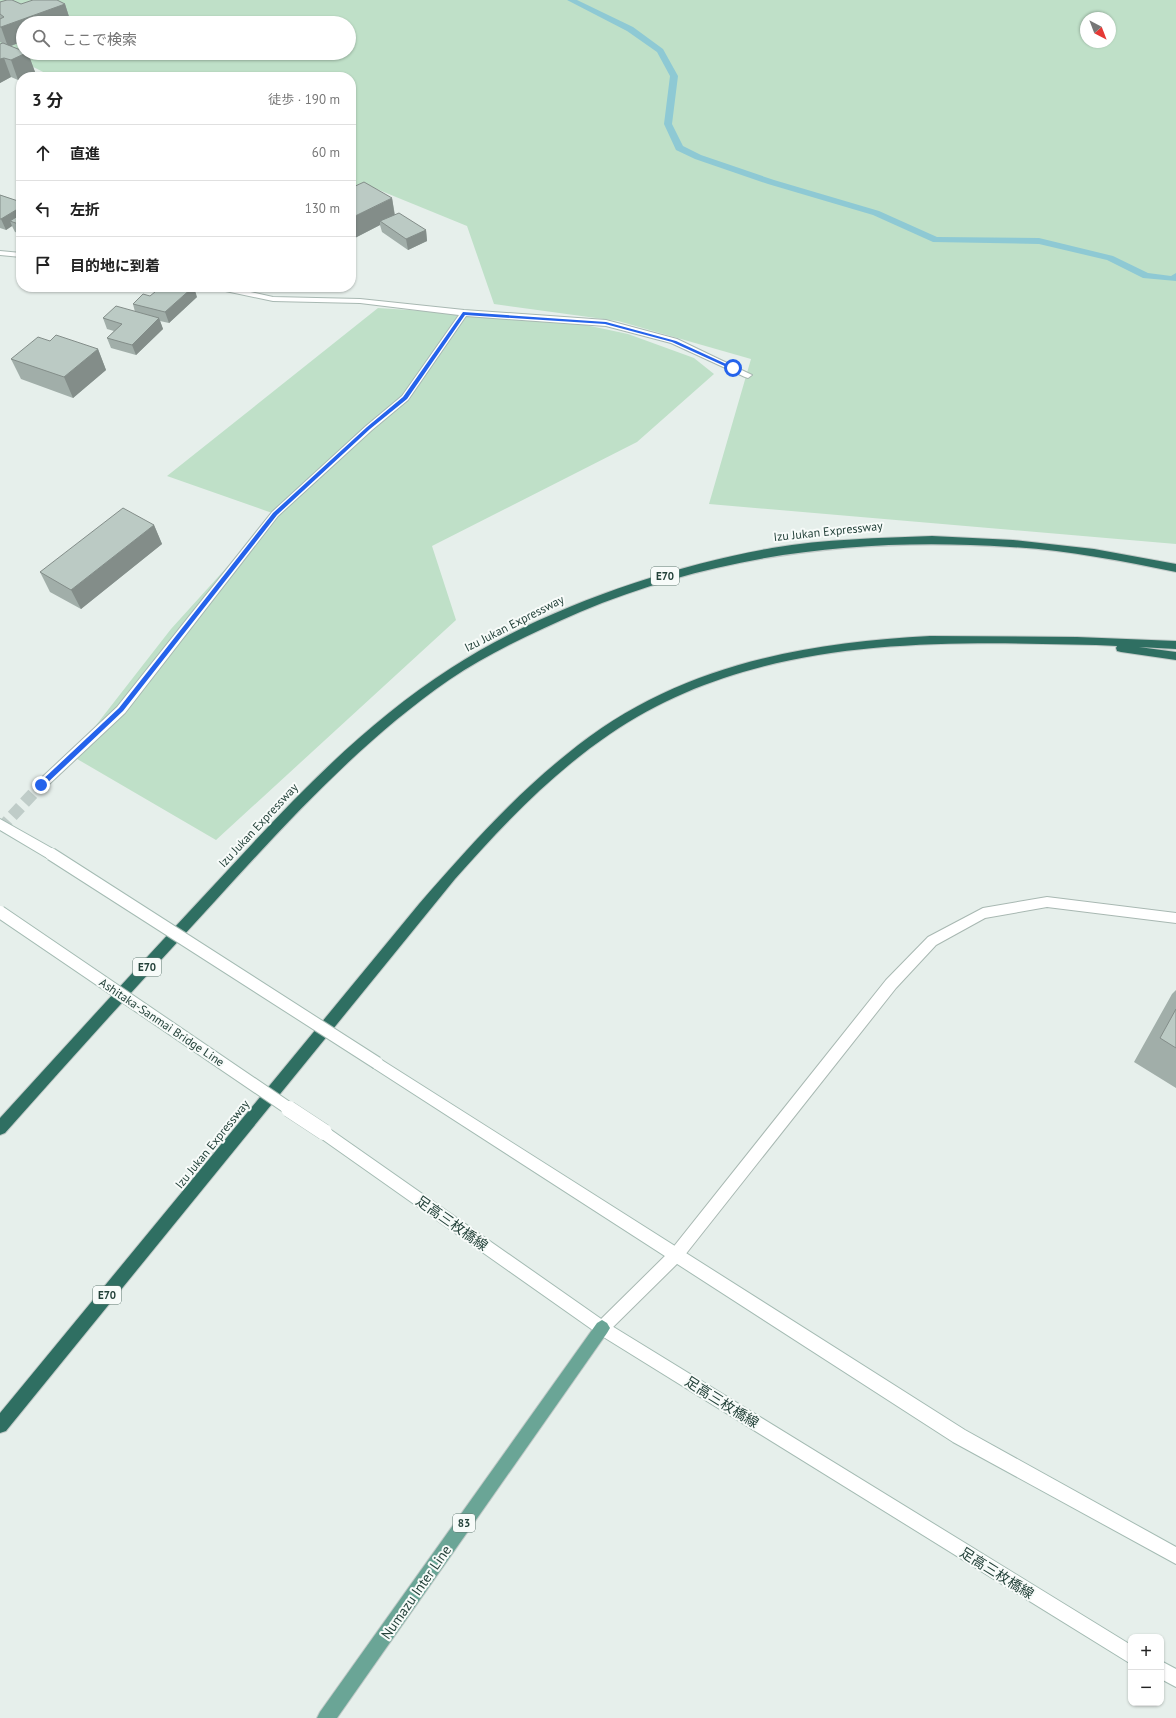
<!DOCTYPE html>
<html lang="ja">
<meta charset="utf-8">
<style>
body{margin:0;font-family:"PT Sans","Noto Sans JP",sans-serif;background:#f2f2f2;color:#222}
.controls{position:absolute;right:12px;bottom:12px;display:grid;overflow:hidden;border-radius:8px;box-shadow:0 1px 3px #0004}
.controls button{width:36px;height:36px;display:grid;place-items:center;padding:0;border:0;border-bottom:1px solid #e0e0e0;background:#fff;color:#222;font:20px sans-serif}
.compass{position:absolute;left:1080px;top:12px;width:36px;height:36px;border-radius:50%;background:#fff;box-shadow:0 1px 3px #0004;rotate:138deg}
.stop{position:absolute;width:12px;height:12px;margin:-9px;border:3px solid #2563eb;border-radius:50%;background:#fff}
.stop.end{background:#2563eb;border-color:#fff;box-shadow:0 1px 4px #0008}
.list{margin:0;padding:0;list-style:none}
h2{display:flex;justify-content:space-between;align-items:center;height:52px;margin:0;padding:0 16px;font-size:17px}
h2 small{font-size:13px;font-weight:400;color:#767676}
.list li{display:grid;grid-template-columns:26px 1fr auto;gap:12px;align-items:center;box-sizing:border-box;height:56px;padding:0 16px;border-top:1px solid #e0e0e0}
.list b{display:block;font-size:15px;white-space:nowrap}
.list em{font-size:13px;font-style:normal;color:#767676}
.icon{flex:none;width:22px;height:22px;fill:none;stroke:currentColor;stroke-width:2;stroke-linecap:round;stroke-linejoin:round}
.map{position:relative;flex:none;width:1176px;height:1718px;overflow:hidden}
.search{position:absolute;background:#fff;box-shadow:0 1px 3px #0004;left:16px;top:16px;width:340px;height:44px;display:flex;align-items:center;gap:10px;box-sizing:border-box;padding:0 14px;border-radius:22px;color:#767676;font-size:15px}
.panel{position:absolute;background:#fff;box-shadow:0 1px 3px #0004;left:16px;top:72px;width:340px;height:220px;border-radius:16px}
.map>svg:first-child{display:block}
.green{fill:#bfe0c8;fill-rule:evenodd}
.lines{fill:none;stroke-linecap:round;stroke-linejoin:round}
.stream{fill:#8ec9d4;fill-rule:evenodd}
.street-tunnel{stroke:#bfccc8;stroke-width:12;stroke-dasharray:12 6;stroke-linecap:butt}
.street-casing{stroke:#a8b8b2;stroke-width:2}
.secondary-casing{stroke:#a4bbb3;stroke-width:2}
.primary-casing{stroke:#c2cac8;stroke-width:2}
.highway-casing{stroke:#c2cac8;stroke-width:2}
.street{fill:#fff;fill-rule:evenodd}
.secondary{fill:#fff;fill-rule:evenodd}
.primary{fill:#6aa596;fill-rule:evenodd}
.highway{fill:#2f6f62;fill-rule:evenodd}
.secondary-bridge-far1-casing{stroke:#a4bbb3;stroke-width:14;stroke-linecap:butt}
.secondary-bridge-casing{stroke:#a4bbb3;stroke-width:17;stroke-linecap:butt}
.secondary-bridge-far1{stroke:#fff;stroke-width:12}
.secondary-bridge{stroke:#fff;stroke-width:16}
.wall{fill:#a1aea9}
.shaded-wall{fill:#838d89}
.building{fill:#bbcac4;stroke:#838d89}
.route{fill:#2563eb}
.labels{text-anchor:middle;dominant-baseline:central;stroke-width:4;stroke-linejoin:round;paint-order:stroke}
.shield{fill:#f7fbf9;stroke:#637a73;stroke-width:1}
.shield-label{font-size:11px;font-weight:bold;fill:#24423a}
.street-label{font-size:12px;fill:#24423a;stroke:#f7fbf9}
.near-street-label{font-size:14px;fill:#24423a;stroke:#f7fbf9}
</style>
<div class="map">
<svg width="1176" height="1718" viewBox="0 0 1176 1718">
<rect width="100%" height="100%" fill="#e6efeb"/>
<path class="green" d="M 0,0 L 1176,0 L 1176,544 L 709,504 L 751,359 L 618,321 L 494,304 L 467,226 L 374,188 L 351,188 L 351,77 L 53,77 L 0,50 ZM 1086,18 L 1110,18 L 1110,42 L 1086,42 ZM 23,23 L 349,23 L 349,53 L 23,53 Z
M 378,308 L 562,320 L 628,334 L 694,358 L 714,374 L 637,442 L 432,546 L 456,620 L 216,840 L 72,756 L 171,629 L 275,514 L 167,476 Z"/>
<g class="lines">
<path class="stream" d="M 567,0 L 577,0 L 633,27 L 663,49 L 678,76 L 672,124 L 683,146 L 701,155 L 774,180 L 879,211 L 937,237 L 1039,238 L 1113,256 L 1148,273 L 1171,276 L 1176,273 L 1176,281 L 1143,278 L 1107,260 L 1039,244 L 933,242 L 873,215 L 768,184 L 695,159 L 676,150 L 664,124 L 670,76 L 657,52 L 627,31 Z"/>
<path class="street-tunnel" d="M 0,829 L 41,785"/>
<g class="street-casing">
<path id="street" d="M 0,251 L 21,253 L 21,257 L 0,255 Z
M 212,287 L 228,287 L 273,297 L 360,299 L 464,310 L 606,320 L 677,339 L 752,375 L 748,378 L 745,377 L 671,343 L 606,326 L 466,316 L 408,400 L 372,430 L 278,516 L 125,713 L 45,788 L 37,788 L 35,785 L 37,782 L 117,707 L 272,512 L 366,426 L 402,396 L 459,315 L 360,303 L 273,301 L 216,289 Z
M 1047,897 L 1176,913 L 1176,923 L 1047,907 L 985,918 L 936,945 L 896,988 L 681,1260 L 607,1333 L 602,1336 L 597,1333 L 594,1328 L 597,1323 L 671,1250 L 886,980 L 928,937 L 983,908 Z"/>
</g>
<g class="secondary-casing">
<path id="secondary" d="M 0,819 L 55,850 L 57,854 L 55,858 L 51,859 L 47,858 L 0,830 Z
M 377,1057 L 965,1430 L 1176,1547 L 1176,1564 L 953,1442 L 372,1067 L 370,1063 L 372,1059 Z
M 324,1125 L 607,1323 L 1131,1645 L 1131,1664 L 597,1333 L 319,1137 L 317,1132 L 319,1127 Z
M 1161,1661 L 1176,1669 L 1176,1687 L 1161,1679 Z"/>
</g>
<g class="primary-casing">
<path id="primary" d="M 602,1320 L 607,1323 L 610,1328 L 607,1333 L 337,1718 L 317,1718 L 320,1712 L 597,1323 Z"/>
</g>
<g class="highway-casing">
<path id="highway" d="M 932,536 L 1013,540 L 1094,549 L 1176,564 L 1176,572 C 1121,561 1066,550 1010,547 C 861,537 718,554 580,612 C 535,632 490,652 449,680 C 361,741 288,821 216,900 C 145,977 75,1054 5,1133 L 0,1135 L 0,1118 C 71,1040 142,962 214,885 C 286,807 360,726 451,668 C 542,609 665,567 772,548 C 825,539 879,538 932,536 Z
M 930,636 L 1077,637 L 1176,641 L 1176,649 L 1139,647 L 1176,652 L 1176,660 L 1121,652 L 1117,651 L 1116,648 L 1117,646 L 1096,645 C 930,641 753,636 610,734 C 551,774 502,826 455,879 L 6,1431 L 0,1433 L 0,1413 L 419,904 C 465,851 512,798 567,754 C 672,667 798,643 930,636 Z"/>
</g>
<use href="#street" class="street"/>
<use href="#secondary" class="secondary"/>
<use href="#primary" class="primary"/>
<use href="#highway" class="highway"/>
<g class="secondary-bridge-far1-casing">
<path id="secondary-bridge-far1" d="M 51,854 L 377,1063
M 0,912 L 291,1110"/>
</g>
<g class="secondary-bridge-casing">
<path id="secondary-bridge" d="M 289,1109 L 324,1132"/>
</g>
<use href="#secondary-bridge-far1" class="secondary-bridge-far1"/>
<use href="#secondary-bridge" class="secondary-bridge"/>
</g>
<path class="wall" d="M 0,2 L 21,4 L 65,4 L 71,23 L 11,46 L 23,53 L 28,53 L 35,72 L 18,80 L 11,77 L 0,83 L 2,43 L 0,42 Z
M 0,195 L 21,202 L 21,234 L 15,232 L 12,226 L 6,230 L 0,228 Z
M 392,198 L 395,215 L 426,230 L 427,241 L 408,250 L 382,232 L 380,225 L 351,240 Z
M 150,296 L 197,297 L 169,323 L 160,321 L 163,329 L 136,355 L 111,348 L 107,338 L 114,331 L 107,329 L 103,318 L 135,312 L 133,304 Z
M 50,341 L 98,349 L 106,370 L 73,398 L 21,379 L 11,359 Z
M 154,525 L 162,544 L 81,609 L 50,592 L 40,572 Z
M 1176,990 L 1176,1088 L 1134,1062 L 1172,994 Z"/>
<path class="shaded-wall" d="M 65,4 L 71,23 L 23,23 L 23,41 L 8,47 L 1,27 Z
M 26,53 L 28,53 L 35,72 L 25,77 L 21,77 L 21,79 L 18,80 L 11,60 Z
M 4,58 L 11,77 L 0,83 L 0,59 Z
M 392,198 L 395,218 L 380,221 L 380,225 L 351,240 L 351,218 Z
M 21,207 L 21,220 L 10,221 L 12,226 L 6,230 L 1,219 Z
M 426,230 L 427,241 L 408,250 L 406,239 Z
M 193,287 L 194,287 L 197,297 L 169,323 L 165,312 Z
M 159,318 L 163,329 L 136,355 L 132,345 Z
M 98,349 L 106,370 L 73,398 L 64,377 Z
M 154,525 L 162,544 L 81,609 L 71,590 Z"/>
<path class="building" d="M 7,0 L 12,0 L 21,4 L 33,0 L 57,0 L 65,4 L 1,27 L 0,27 L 0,19 L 4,17 L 0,14 L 0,2 Z
M 3,43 L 23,51 L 23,53 L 26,53 L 11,60 L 4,58 L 0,59 L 0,44 Z
M 364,182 L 392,198 L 351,218 L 351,188 Z
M 0,195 L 21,202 L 21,207 L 1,219 L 0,219 Z
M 399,213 L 426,230 L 406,239 L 380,221 Z
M 21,214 L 21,225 L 10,221 Z
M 161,287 L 193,287 L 165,312 L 133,304 L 143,294 L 150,296 Z
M 116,306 L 159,318 L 132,345 L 107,338 L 122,324 L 103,318 Z
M 56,335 L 98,349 L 64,377 L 11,359 L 38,337 L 50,341 Z
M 123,508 L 154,525 L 71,590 L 40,572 Z
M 1176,1009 L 1176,1048 L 1160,1038 Z"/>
<path class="route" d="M 463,312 L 606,322 L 676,341 L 735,368 L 731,369 L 672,342 L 605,324 L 465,315 L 407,399 L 370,429 L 277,515 L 123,711 L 44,786 L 39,786 L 39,783 L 119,708 L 273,513 L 367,427 L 403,397 Z"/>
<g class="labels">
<g class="shield">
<rect x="651" y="567" width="28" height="18" rx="3"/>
<rect x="133" y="958" width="28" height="18" rx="3"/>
<rect x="93" y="1286" width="28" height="18" rx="3"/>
<rect x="453" y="1514" width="22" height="18" rx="3"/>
</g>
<g class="shield-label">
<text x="665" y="576">E70</text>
<text x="147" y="967">E70</text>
<text x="107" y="1295">E70</text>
<text x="464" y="1523">83</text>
</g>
<g class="street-label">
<text transform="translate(828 531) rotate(-6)">Izu Jukan Expressway</text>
<text transform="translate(514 623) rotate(-27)">Izu Jukan Expressway</text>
<text transform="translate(258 825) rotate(-47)">Izu Jukan Expressway</text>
<text transform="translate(162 1022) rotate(34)">Ashitaka-Sanmai Bridge Line</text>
<text transform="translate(212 1144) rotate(-51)">Izu Jukan Expressway</text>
</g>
<g class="near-street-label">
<text transform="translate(452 1223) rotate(35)">足高三枚橋線</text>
<text transform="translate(722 1402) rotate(32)">足高三枚橋線</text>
<text transform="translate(997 1573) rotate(32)">足高三枚橋線</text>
<text transform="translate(416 1592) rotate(-55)">Numazu Inter Line</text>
</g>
</g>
</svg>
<div class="controls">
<button>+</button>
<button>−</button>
</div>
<svg class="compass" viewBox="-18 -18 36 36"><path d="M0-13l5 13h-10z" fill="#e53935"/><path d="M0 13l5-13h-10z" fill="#767676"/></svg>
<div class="stop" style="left:733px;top:368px"></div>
<div class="stop end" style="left:41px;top:785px"></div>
<div class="search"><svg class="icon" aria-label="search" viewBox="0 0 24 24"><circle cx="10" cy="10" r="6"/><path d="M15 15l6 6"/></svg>ここで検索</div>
<section class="panel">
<h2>3 分<small>徒歩 · 190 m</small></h2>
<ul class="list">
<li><svg class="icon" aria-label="ahead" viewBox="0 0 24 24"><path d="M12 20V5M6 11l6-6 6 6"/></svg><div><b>直進</b></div><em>60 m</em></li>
<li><svg class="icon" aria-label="left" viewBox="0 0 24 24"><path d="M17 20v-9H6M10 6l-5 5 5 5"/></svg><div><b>左折</b></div><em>130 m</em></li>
<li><svg class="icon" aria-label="arrive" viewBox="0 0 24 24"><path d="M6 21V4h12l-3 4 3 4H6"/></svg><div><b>目的地に到着</b></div></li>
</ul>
</section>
</div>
